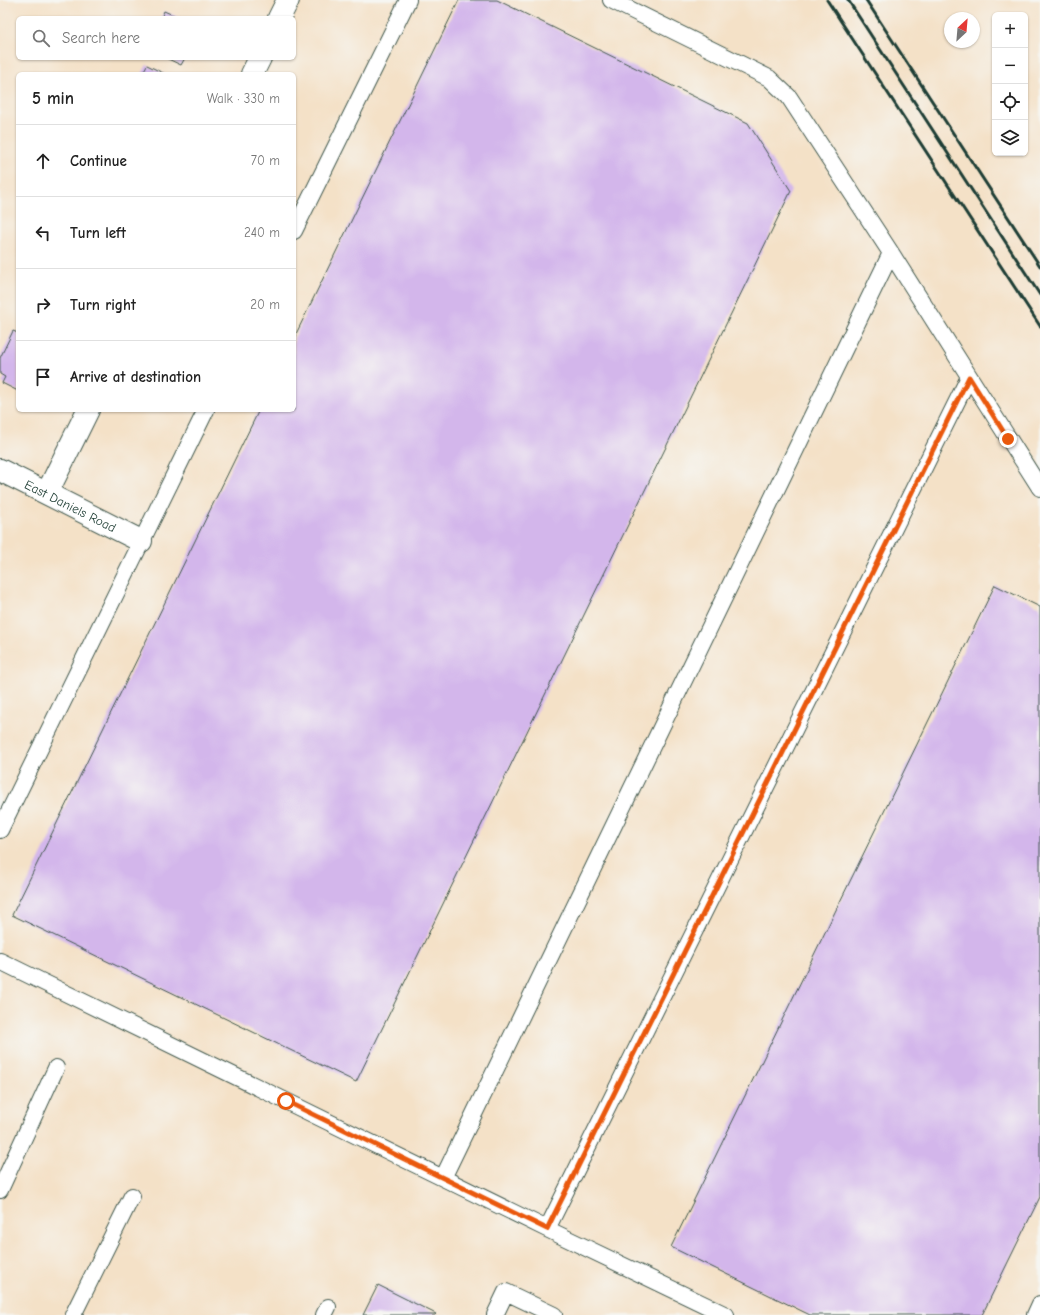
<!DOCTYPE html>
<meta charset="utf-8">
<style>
body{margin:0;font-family:"Comic Neue",sans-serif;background:#f6f6f6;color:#222}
.controls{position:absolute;right:12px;top:12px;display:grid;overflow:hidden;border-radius:6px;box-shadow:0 1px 3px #0004}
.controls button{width:36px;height:36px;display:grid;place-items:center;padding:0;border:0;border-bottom:1px solid #e0e0e0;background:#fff;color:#222;font:20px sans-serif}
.compass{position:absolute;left:944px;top:12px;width:36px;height:36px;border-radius:50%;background:#fff;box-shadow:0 1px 3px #0004;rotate:26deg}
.stop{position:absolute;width:12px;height:12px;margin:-9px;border:3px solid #ea580c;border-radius:50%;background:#fff}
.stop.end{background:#ea580c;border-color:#fff;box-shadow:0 1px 4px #0008}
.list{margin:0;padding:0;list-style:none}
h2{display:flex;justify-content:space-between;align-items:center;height:52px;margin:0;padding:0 16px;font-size:17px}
h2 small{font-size:13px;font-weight:400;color:#767676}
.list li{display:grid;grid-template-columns:26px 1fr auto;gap:12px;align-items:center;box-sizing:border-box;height:72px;padding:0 16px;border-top:1px solid #e0e0e0}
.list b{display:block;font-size:15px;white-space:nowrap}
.list em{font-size:13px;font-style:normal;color:#767676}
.icon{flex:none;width:22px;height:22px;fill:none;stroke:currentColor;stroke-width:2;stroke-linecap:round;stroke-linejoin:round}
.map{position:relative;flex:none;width:1040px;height:1315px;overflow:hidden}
.search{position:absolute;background:#fff;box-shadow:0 1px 3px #0004;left:16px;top:16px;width:280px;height:44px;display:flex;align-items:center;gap:10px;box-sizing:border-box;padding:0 14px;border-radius:6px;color:#767676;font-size:15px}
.panel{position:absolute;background:#fff;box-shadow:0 1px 3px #0004;left:16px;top:72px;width:280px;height:340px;border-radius:6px}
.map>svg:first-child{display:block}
.building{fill:#d3b6eb}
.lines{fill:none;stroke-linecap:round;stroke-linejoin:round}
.lane-casing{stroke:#3f564a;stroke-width:18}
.street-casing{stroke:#3f564a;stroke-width:24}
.lane{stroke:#fff;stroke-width:16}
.street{stroke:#fff;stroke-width:22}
.rail{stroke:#1f3d34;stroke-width:3}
.route{stroke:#ea580c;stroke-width:5}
.labels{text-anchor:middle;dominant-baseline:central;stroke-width:3;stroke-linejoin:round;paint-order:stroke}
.street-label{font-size:13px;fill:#1f3d34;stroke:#f6f6f2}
</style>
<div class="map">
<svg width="1040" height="1315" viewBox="0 0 1040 1315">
<rect width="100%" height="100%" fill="#f6f6f2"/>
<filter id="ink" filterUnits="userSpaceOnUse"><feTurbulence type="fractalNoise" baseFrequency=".025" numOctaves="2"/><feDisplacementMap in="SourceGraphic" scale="8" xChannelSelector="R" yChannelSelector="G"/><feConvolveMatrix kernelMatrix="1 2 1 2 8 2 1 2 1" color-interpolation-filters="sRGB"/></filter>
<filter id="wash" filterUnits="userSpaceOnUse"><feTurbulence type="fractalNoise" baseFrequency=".012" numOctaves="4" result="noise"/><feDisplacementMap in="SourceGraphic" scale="16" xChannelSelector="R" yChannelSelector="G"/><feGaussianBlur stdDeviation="0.9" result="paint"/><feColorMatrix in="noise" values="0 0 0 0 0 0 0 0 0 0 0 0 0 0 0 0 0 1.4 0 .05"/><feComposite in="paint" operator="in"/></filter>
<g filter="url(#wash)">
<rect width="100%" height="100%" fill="#f4e1c7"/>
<g id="blocks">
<path class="building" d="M 459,0 L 497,0 L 748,123 L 791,191 L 356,1082 L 12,915 L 259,410 L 294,410 L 294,338 Z
M 164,11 L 180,18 L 161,18 Z
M 166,58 L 185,58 L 181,65 Z
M 147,65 L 165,74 L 142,74 Z
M 13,331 L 18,333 L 18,391 L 2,383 L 5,377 L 0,374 L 0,358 Z
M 995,585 L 1040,607 L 1040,1197 L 982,1315 L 810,1315 L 671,1247 Z
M 378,1285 L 436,1314 L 435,1315 L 363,1315 Z"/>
</g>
</g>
<g filter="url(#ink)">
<use href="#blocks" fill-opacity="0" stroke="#3f564a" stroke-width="1"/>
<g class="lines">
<g class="lane-casing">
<path id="lane" d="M 611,0 L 769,78 L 789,97 L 891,253 L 1040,488
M 294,231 L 408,0
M 0,830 L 206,410
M 0,961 L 547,1229 L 726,1315
M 443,1178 L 891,253
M 0,1190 L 56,1068
M 547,1229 L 969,377
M 73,1315 L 132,1196
M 324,1315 L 328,1307
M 495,1315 L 506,1292 L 554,1315
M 1035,1315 L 1040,1304"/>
</g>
<g class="street-casing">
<g id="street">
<path d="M 279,18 L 288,0"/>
<path d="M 252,74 L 260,58"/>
<path id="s1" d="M 0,470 L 141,541"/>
<path d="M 47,493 L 88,410"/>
</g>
</g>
<use href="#lane" class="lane"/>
<use href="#street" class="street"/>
<path class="rail" d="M 827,0 L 1040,326
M 848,0 L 1040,295
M 866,0 L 1040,266"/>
</g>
</g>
<g class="lines" filter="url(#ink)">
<path class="route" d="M 286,1101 L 547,1229 L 969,377 L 1008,439"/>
</g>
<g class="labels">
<g class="street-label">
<text stroke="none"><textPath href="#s1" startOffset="79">East Daniels Road</textPath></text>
</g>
</g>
</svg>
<div class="controls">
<button>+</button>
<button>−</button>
<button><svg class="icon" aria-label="locate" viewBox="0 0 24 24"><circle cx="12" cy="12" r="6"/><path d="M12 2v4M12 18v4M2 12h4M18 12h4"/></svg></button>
<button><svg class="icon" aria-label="layers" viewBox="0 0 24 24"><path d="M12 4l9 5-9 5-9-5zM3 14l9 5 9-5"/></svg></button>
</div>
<svg class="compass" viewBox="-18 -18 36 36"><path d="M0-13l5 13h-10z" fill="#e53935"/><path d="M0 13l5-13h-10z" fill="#767676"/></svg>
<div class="stop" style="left:286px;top:1101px"></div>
<div class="stop end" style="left:1008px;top:439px"></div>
<div class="search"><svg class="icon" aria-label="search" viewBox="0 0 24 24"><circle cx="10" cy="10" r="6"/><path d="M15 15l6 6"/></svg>Search here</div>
<section class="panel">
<h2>5 min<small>Walk · 330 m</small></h2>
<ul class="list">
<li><svg class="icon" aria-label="ahead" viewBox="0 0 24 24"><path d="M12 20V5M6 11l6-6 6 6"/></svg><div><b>Continue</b></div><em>70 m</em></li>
<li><svg class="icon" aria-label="left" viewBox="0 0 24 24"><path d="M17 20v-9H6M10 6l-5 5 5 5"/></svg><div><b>Turn left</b></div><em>240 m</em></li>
<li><svg class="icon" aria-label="right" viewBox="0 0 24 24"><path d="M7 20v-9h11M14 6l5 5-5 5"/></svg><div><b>Turn right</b></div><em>20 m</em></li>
<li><svg class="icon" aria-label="arrive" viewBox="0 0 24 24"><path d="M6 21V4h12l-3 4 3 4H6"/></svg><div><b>Arrive at destination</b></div></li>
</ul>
</section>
</div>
